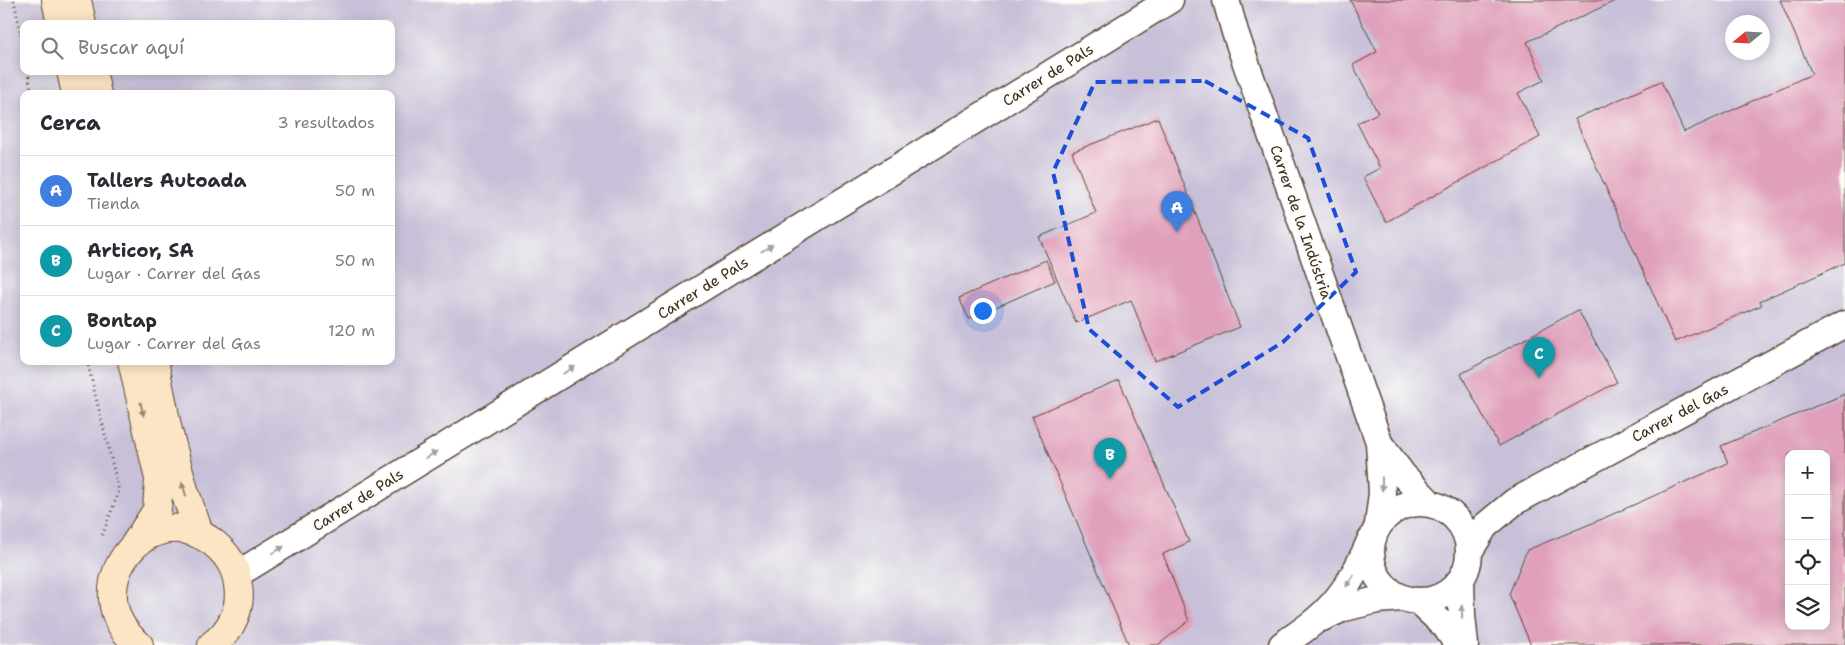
<!DOCTYPE html>
<html lang="es">
<meta charset="utf-8">
<style>
body{margin:0;font-family:"Shantell Sans",sans-serif;background:#f2f2f3;color:#2b2b33}
.controls{position:absolute;right:15px;bottom:15px;display:grid;overflow:hidden;border-radius:10px;box-shadow:0 2px 12px #0003}
.controls button{width:45px;height:45px;display:grid;place-items:center;padding:0;border:0;border-bottom:1px solid #e1e1e2;background:#fff;color:#2b2b33;font:25px sans-serif}
.compass{position:absolute;left:1725px;top:15px;width:45px;height:45px;border-radius:50%;background:#fff;box-shadow:0 2px 12px #0003;rotate:252deg}
.you{position:absolute;left:982px;top:310px;width:18px;height:18px;margin:-12px;border:4px solid #fff;border-radius:50%;background:#1a73e8;box-shadow:0 0 0 8px #1a73e833}
.badge{display:grid;place-items:center;width:32px;height:32px;border-radius:50%;background:#0f766e;color:#fff;font-size:16px;font-weight:700}
.pin{position:absolute;translate:-50% -41px;filter:drop-shadow(0 1px 2px #0008)}
.pin::after{content:'';position:absolute;top:26px;width:18px;height:15px;background:inherit;clip-path:polygon(0 0,100% 0,50% 100%)}
.list{margin:0;padding:0;list-style:none}
h2{display:flex;justify-content:space-between;align-items:center;height:65px;margin:0;padding:0 20px;font-size:21px}
h2 small{font-size:16px;font-weight:400;color:#7c7c81}
.list li{display:grid;grid-template-columns:32px 1fr auto;gap:15px;align-items:center;box-sizing:border-box;height:70px;padding:0 20px;border-top:1px solid #e1e1e2}
.list b{display:block;font-size:19px;white-space:nowrap}
.list p{margin:0;font-size:16px;white-space:nowrap;color:#7c7c81}
.list em{font-size:16px;font-style:normal;color:#7c7c81}
.icon{flex:none;width:28px;height:28px;fill:none;stroke:currentColor;stroke-width:2;stroke-linecap:round;stroke-linejoin:round}
.map{position:relative;flex:none;width:1845px;height:645px;overflow:hidden}
.search{position:absolute;background:#fff;box-shadow:0 2px 12px #0003;left:20px;top:20px;width:375px;height:55px;display:flex;align-items:center;gap:12px;box-sizing:border-box;padding:0 18px;border-radius:10px;color:#7c7c81;font-size:19px}
.panel{position:absolute;background:#fff;box-shadow:0 2px 12px #0003;left:20px;top:90px;width:375px;height:275px;border-radius:10px}
.map>svg:first-child{display:block}
.industrial{fill:#c8c0d8;fill-rule:evenodd}
.building{fill:#e0a0bb;fill-rule:evenodd}
.lines{fill:none;stroke-linecap:round;stroke-linejoin:round}
.minor-casing{stroke:#564638;stroke-width:29}
.secondary-casing{stroke:#564638;stroke-width:30}
.path{stroke:#564638;stroke-width:3;stroke-dasharray:1 4;stroke-linecap:butt}
.minor{stroke:#fff;stroke-width:26}
.secondary{stroke:#fce5c4;stroke-width:28}
.oneway{fill:#a79f9a}
.oneway2{fill:#9c8871}
.marked{fill:none;stroke:#1d4ed8;stroke-width:4;stroke-dasharray:10 6;stroke-linejoin:round}
.labels{text-anchor:middle;dominant-baseline:central;stroke-width:4.5;stroke-linejoin:round;paint-order:stroke}
.street-label{font-size:15px;fill:#3b2a1e;stroke:#fdfcf7}
</style>
<div class="map">
<svg width="1845" height="645" viewBox="0 0 1845 645">
<rect width="100%" height="100%" fill="#fdfcf7"/>
<filter id="ink" filterUnits="userSpaceOnUse"><feTurbulence type="fractalNoise" baseFrequency=".02" numOctaves="2"/><feDisplacementMap in="SourceGraphic" scale="10" xChannelSelector="R" yChannelSelector="G"/><feConvolveMatrix kernelMatrix="1 2 1 2 8 2 1 2 1" color-interpolation-filters="sRGB"/></filter>
<filter id="wash" filterUnits="userSpaceOnUse"><feTurbulence type="fractalNoise" baseFrequency=".0096" numOctaves="4" result="noise"/><feDisplacementMap in="SourceGraphic" scale="20" xChannelSelector="R" yChannelSelector="G"/><feGaussianBlur stdDeviation="1.12" result="paint"/><feColorMatrix in="noise" values="0 0 0 0 0 0 0 0 0 0 0 0 0 0 0 0 0 1.4 0 .05"/><feComposite in="paint" operator="in"/></filter>
<g filter="url(#wash)">
<rect width="100%" height="100%" fill="#f2e5cb"/>
<path class="industrial" d="M 0,0 L 1845,0 L 1845,645 L 0,645 ZM 1732,22 L 1762,22 L 1762,52 L 1732,52 ZM 24,24 L 391,24 L 391,71 L 24,71 ZM 24,94 L 391,94 L 391,361 L 24,361 ZM 1789,454 L 1826,454 L 1826,626 L 1789,626 Z"/>
<g id="blocks">
<path class="building" d="M 1350,0 L 1617,0 L 1527,42 L 1544,80 L 1518,93 L 1540,137 L 1386,222 L 1363,177 L 1380,168 L 1357,123 L 1378,113 L 1353,65 L 1377,52 Z
M 1780,0 L 1845,0 L 1845,263 L 1760,301 L 1762,305 L 1675,342 L 1575,119 L 1661,81 L 1684,132 L 1812,74 Z
M 1158,118 L 1240,327 L 1155,361 L 1131,300 L 1076,323 L 1039,237 L 1096,213 L 1072,152 Z
M 1046,260 L 1055,281 L 969,319 L 959,298 Z
M 1578,310 L 1617,382 L 1499,446 L 1461,374 Z
M 1119,380 L 1189,542 L 1163,554 L 1189,621 L 1158,645 L 1129,645 L 1032,416 Z
M 1845,394 L 1845,645 L 1531,645 L 1509,594 L 1527,550 L 1595,522 L 1728,463 L 1721,446 ZM 1789,454 L 1826,454 L 1826,626 L 1789,626 Z"/>
</g>
</g>
<g filter="url(#ink)">
<use href="#blocks" fill-opacity="0" stroke="#564638" stroke-width="1"/>
<g class="lines">
<g class="minor-casing">
<path id="minor" d="M 1226,0 L 1235,32 L 1379,442 L 1382,493 L 1378,525
M 1379,443 L 1403,475 L 1430,503
M1371 552a49 49 0 1 1 98 0a49 49 0 1 1-98 0Z
M 1469,552 L 1485,526 L 1514,502 L 1845,324
M 236,575 L 1170,0
M 1461,579 L 1462,615 L 1465,645
M 1418,601 L 1445,626 L 1458,645
M 1322,618 L 1344,608 L 1377,600 L 1402,598
M 1282,645 C 1293,637 1306,629 1316,620 C 1342,599 1357,571 1370,541"/>
</g>
<g class="secondary-casing">
<path id="secondary" d="M 56,0 L 61,24
M 77,0 L 82,24
M 71,71 L 76,94
M 92,71 L 97,94
M 132,361 L 159,479 L 157,510 L 135,544
M 154,361 L 168,431 L 184,490 L 200,535
M 139,645 C 73,593 145,494 211,541 C 226,552 236,567 238,585 C 242,609 231,631 212,645"/>
</g>
<path class="path" d="M 14,0 L 24,49
M 28,71 L 32,94
M 87,361 L 119,491 L 102,536"/>
<use href="#minor" class="minor"/>
<use href="#secondary" class="secondary"/>
</g>
<defs><path id="oneway-solid" d="M-6-.8H1V-3.2L6.5 0L1 3.2V.8H-6Z" transform="scale(1.25)"/></defs>
<g class="oneway">
<use href="#oneway-solid" transform="translate(767 248) rotate(-32)"/>
<use href="#oneway-solid" transform="translate(569 370) rotate(-32)"/>
<use href="#oneway-solid" transform="translate(431 455) rotate(-32)"/>
<use href="#oneway-solid" transform="translate(1382 484) rotate(89)"/>
<use href="#oneway-solid" transform="translate(278 550) rotate(-32)"/>
<use href="#oneway-solid" transform="translate(1350 581) rotate(124)"/>
<use href="#oneway-solid" transform="translate(1462 612) rotate(-92)"/>
</g>
<g class="oneway2">
<use href="#oneway-solid" transform="translate(142 409) rotate(77)"/>
<use href="#oneway-solid" transform="translate(184 489) rotate(-107)"/>
</g>
</g>
<path class="marked" d="M 1205,81 L 1308,138 L 1356,272 L 1283,342 L 1178,407 L 1089,329 L 1053,172 L 1095,82 Z"/>
<g class="labels">
<g class="street-label">
<text transform="translate(1048 75) rotate(-32)">Carrer de Pals</text>
<text transform="translate(1301 222) rotate(71)">Carrer de la Indústria</text>
<text transform="translate(703 288) rotate(-32)">Carrer de Pals</text>
<text transform="translate(1680 413) rotate(-28)">Carrer del Gas</text>
<text transform="translate(358 500) rotate(-32)">Carrer de Pals</text>
</g>
</g>
</svg>
<div class="controls">
<button>+</button>
<button>−</button>
<button><svg class="icon" aria-label="locate" viewBox="0 0 24 24"><circle cx="12" cy="12" r="6"/><path d="M12 2v4M12 18v4M2 12h4M18 12h4"/></svg></button>
<button><svg class="icon" aria-label="layers" viewBox="0 0 24 24"><path d="M12 4l9 5-9 5-9-5zM3 14l9 5 9-5"/></svg></button>
</div>
<svg class="compass" viewBox="-18 -18 36 36"><path d="M0-13l5 13h-10z" fill="#e53935"/><path d="M0 13l5-13h-10z" fill="#7c7c81"/></svg>
<div class="you"></div>
<div class="pin badge" style="left:1177px;top:232px;background:#3f7fe0">A</div>
<div class="pin badge" style="left:1110px;top:479px;background:#0f9aa8">B</div>
<div class="pin badge" style="left:1539px;top:378px;background:#0f9aa8">C</div>
<div class="search"><svg class="icon" aria-label="search" viewBox="0 0 24 24"><circle cx="10" cy="10" r="6"/><path d="M15 15l6 6"/></svg>Buscar aquí</div>
<section class="panel">
<h2>Cerca<small>3 resultados</small></h2>
<ul class="list">
<li><span class="badge" style="background:#3f7fe0">A</span><div><b>Tallers Autoada</b><p>Tienda</p></div><em>50 m</em></li>
<li><span class="badge" style="background:#0f9aa8">B</span><div><b>Articor, SA</b><p>Lugar · Carrer del Gas</p></div><em>50 m</em></li>
<li><span class="badge" style="background:#0f9aa8">C</span><div><b>Bontap</b><p>Lugar · Carrer del Gas</p></div><em>120 m</em></li>
</ul>
</section>
</div>
